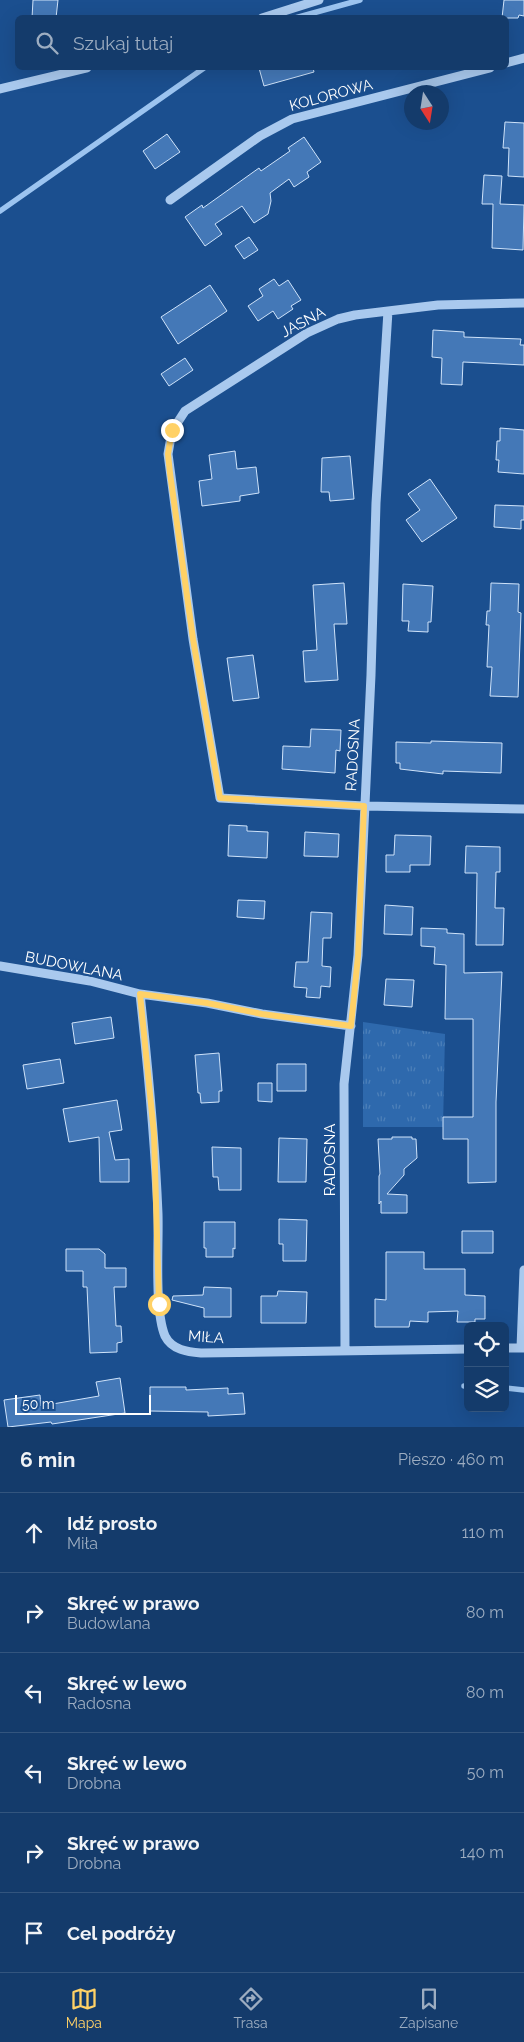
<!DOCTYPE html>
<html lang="pl">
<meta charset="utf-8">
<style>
body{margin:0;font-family:Raleway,sans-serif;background:#1d4271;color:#f1f3f6}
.controls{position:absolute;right:15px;bottom:15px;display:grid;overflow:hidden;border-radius:8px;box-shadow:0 5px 20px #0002}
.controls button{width:45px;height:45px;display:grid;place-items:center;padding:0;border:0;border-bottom:1px solid #33557e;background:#143b6b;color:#f1f3f6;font:25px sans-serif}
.compass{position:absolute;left:404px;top:85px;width:45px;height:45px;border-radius:50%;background:#143b6b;box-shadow:0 5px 20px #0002;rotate:168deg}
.scale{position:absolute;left:15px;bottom:12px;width:136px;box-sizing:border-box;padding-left:5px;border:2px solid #fff;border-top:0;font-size:14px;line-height:18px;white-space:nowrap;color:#fff;-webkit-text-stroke:4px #1b4f8f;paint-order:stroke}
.stop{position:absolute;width:15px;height:15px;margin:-11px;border:4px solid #ffd166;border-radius:50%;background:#fff}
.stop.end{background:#ffd166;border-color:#fff;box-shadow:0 1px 5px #0008}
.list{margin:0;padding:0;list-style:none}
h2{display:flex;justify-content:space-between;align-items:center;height:65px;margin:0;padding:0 20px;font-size:21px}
h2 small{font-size:16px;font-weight:400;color:#9dadc1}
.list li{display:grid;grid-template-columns:32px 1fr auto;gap:15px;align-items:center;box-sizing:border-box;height:80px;padding:0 20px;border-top:1px solid #33557e}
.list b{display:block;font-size:19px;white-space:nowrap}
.list p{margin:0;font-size:16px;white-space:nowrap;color:#9dadc1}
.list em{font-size:16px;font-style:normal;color:#9dadc1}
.icon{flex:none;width:28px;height:28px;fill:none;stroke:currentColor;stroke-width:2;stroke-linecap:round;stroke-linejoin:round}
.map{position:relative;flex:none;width:524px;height:1427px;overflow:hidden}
.search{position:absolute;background:#143b6b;box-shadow:0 5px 20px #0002;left:15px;right:15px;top:15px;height:55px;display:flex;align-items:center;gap:12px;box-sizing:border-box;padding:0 18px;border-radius:8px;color:#9dadc1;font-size:19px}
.sheet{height:545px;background:#143b6b}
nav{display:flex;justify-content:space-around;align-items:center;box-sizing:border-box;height:70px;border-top:1px solid #33557e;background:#143b6b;font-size:14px;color:#9dadc1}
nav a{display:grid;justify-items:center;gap:2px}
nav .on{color:#ffd166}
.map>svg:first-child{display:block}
.grass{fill:url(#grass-tufts)}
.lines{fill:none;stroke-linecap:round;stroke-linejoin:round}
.stream{stroke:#9cc4f0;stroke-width:5.5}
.building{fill:#4478b7;stroke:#cfe3fa}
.minor{stroke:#a9c9ee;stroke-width:9}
.route{stroke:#ffd166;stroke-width:6}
.labels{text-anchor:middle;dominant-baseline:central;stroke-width:4.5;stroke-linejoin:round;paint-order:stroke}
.street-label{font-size:15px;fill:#fff;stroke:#1b4f8f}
</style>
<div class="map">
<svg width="524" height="1427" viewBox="0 0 524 1427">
<defs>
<pattern id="grass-tufts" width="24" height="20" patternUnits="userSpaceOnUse" patternTransform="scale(1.25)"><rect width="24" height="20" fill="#2e69ad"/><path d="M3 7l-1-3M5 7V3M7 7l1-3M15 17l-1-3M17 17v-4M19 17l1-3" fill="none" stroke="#4d80b9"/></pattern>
</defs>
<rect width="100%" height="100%" fill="#1b4f8f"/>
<path class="grass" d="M 363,1022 L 445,1034 L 443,1127 L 363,1127 Z"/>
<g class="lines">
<path class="stream" d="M 295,18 L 360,0
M 0,211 L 204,68
M 464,1386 L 468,1386
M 505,1388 L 524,1390"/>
</g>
<path class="building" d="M 33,0 L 58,0 L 56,18 L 32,18 Z
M 504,0 L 524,0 L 524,16 L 519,15 L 518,18 L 502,18 Z
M 259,68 L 313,68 L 314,72 L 264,86 Z
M 505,122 L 524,123 L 524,177 L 508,176 L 509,148 L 503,148 Z
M 167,134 L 180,152 L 155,169 L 143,151 Z
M 304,137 L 321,162 L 307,172 L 309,177 L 294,187 L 289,179 L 270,193 L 271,201 L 268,214 L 254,223 L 242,206 L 215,224 L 222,234 L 205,246 L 185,217 L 202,205 L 203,208 L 259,168 L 261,171 L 290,151 L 288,148 Z
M 484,175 L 502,176 L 500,204 L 524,205 L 523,250 L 492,248 L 493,204 L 482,204 Z
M 249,237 L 258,250 L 244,259 L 235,246 Z
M 274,279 L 279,286 L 288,280 L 301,300 L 291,306 L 293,309 L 278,319 L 273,311 L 258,321 L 248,306 L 263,296 L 259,289 Z
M 210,285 L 227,311 L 178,344 L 161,317 Z
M 433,330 L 464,332 L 464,337 L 521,339 L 520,345 L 524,345 L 524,365 L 463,362 L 462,385 L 441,384 L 442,358 L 432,357 Z
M 185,358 L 193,370 L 169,386 L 161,374 Z
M 500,428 L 524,430 L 524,474 L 498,472 L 499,460 L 496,460 L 497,441 L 500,441 Z
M 235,451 L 237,469 L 256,467 L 259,493 L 240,496 L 240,501 L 202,506 L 199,481 L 212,479 L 209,455 Z
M 350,456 L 354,499 L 330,501 L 329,492 L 321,492 L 322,458 Z
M 430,479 L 457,518 L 422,542 L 406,520 L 420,510 L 408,494 Z
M 495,505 L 524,506 L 524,520 L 521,520 L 521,529 L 494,527 Z
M 344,583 L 347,624 L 334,624 L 338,680 L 305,682 L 303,651 L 317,650 L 313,585 Z
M 491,583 L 519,584 L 518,612 L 521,613 L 518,697 L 490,696 L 492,667 L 487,667 L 489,625 L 486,625 L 487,611 L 490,611 Z
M 403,584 L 433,586 L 431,622 L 428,622 L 428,632 L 408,631 L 409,621 L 402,621 Z
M 253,655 L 259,698 L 233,701 L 227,658 Z
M 311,729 L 341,730 L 340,751 L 336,750 L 335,773 L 282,769 L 283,746 L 310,747 Z
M 431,741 L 502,743 L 501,773 L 443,771 L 443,774 L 400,769 L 400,763 L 396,763 L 396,742 L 431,743 Z
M 229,825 L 247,826 L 247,831 L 268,832 L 267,858 L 228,856 Z
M 305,832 L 339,834 L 338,857 L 304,856 Z
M 395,835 L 431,836 L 430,865 L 410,865 L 410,872 L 386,872 L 386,855 L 394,855 Z
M 466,846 L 500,847 L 500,872 L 496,872 L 495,908 L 504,908 L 503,945 L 476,945 L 477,873 L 465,873 Z
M 238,900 L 265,901 L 264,919 L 237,917 Z
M 385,905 L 413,907 L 412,935 L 384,934 Z
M 311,912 L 332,913 L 331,938 L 323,938 L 322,966 L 331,967 L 330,987 L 321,986 L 320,998 L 306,997 L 307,988 L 294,987 L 296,962 L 308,962 Z
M 421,928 L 447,929 L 447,933 L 464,934 L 464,973 L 502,972 L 496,1102 L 496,1182 L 468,1183 L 468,1139 L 443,1139 L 443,1117 L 473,1117 L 473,1019 L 445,1019 L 446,965 L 434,964 L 435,947 L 421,946 Z
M 386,979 L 414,980 L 412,1007 L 384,1005 Z
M 111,1017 L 114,1038 L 75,1044 L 72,1023 Z
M 219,1053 L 222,1091 L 219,1091 L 219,1102 L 201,1103 L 200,1093 L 198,1093 L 195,1055 Z
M 60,1059 L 64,1083 L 27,1089 L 23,1065 Z
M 277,1064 L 306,1064 L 306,1091 L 277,1091 Z
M 258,1083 L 272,1083 L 272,1102 L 258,1101 Z
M 117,1100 L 122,1130 L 109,1132 L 115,1160 L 129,1159 L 129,1182 L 100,1182 L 99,1137 L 69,1142 L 63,1109 Z
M 392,1137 L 412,1137 L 412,1139 L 416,1139 L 417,1158 L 404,1169 L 404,1175 L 387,1194 L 407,1195 L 407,1213 L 381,1213 L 381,1201 L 379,1204 L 379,1176 L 380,1174 L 378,1139 L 392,1139 Z
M 279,1138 L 307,1139 L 306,1182 L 278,1182 Z
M 212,1147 L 241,1148 L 241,1190 L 219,1190 L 218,1177 L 213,1177 Z
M 279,1219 L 307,1220 L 306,1261 L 283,1261 L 283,1244 L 279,1244 Z
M 204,1222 L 235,1222 L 235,1249 L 233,1248 L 233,1257 L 206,1257 L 206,1248 L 204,1248 Z
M 462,1231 L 493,1231 L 493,1253 L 462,1253 Z
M 66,1249 L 99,1249 L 105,1254 L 105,1268 L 126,1268 L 126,1287 L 114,1287 L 116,1326 L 121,1326 L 122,1342 L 117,1343 L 117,1352 L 90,1353 L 87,1287 L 83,1287 L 83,1271 L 66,1271 Z
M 386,1252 L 424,1252 L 424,1269 L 465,1269 L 465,1295 L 485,1296 L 485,1319 L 475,1319 L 475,1322 L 457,1322 L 458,1311 L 428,1312 L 428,1322 L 410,1321 L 409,1327 L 375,1327 L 375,1299 L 386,1300 Z
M 204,1287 L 231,1288 L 231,1317 L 204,1317 L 204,1308 L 172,1300 L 173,1296 L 203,1295 Z
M 278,1291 L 307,1292 L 306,1323 L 261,1323 L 261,1296 L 277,1296 Z
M 120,1378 L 125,1413 L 52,1424 L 51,1422 L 8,1427 L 4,1400 L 40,1395 L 41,1406 L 99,1396 L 96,1382 Z
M 150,1387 L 186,1387 L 186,1390 L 228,1388 L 228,1394 L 243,1393 L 245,1414 L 208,1416 L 208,1412 L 150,1411 Z"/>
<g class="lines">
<path class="minor" d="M 262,18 L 319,0
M 506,63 L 524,58
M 0,89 L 87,68
M 170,200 L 260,136 L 292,119 L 490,68
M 524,303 L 438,305 L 355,315 L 338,319 L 307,333 L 185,411 L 172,431 L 168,454 L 193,639 L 220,798 L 364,806 L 524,809
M 0,966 L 90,981 L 140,994 L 207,1003 L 262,1014 L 351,1026
M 140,994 C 148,1067 155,1140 158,1214 C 159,1245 154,1310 165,1336 C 172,1350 188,1352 201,1353 L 468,1349
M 505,1348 L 524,1348
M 521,1348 L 524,1270
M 345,1351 L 344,1084 L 358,955 L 371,675 L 376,503 L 388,311"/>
</g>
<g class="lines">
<path class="route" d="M 159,1304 L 154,1134 L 140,994 L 207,1003 L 262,1014 L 351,1026 L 358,956 L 364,806 L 220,798 L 193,639 L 170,473 L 168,454 L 172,430"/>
</g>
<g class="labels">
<g class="street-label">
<text transform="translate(331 95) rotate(-15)">KOLOROWA</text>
<text transform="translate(303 322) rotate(-28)">JASNA</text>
<text transform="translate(353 755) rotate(-87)">RADOSNA</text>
<text transform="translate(74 966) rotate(11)">BUDOWLANA</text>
<text transform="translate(330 1160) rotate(-90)">RADOSNA</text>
<text transform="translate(206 1337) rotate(4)">MIŁA</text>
</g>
</g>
</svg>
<div class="controls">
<button><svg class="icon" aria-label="locate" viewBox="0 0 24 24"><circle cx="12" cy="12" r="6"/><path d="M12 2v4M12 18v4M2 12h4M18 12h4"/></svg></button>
<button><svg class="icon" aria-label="layers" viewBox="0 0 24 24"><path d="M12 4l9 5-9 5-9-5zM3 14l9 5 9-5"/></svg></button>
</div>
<svg class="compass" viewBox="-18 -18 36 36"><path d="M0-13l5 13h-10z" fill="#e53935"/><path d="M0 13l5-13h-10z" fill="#9dadc1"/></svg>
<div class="scale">50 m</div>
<div class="stop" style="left:159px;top:1304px"></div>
<div class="stop end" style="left:172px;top:430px"></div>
<div class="search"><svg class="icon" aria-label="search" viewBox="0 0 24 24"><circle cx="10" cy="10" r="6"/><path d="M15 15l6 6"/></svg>Szukaj tutaj</div>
</div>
<section class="sheet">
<h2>6 min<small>Pieszo · 460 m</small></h2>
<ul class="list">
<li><svg class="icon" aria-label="ahead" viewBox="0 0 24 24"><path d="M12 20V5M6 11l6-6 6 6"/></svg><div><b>Idź prosto</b><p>Miła</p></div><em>110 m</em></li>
<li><svg class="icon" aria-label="right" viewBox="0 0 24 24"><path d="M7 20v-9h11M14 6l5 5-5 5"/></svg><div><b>Skręć w prawo</b><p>Budowlana</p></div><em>80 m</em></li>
<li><svg class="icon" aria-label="left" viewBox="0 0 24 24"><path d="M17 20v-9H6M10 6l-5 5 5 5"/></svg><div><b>Skręć w lewo</b><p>Radosna</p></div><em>80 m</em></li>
<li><svg class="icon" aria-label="left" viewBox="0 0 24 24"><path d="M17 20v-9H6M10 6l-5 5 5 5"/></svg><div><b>Skręć w lewo</b><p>Drobna</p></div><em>50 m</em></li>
<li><svg class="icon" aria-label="right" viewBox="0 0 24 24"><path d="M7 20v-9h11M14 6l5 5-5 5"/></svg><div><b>Skręć w prawo</b><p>Drobna</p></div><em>140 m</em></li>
<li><svg class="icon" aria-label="arrive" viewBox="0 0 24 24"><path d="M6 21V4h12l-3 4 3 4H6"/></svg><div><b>Cel podróży</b></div></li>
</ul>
</section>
<nav>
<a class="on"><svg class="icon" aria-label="map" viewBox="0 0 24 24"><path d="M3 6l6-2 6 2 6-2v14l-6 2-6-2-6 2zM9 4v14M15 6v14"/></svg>Mapa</a>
<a><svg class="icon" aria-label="directions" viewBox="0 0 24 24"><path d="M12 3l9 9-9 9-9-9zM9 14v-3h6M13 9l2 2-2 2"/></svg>Trasa</a>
<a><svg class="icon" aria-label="saved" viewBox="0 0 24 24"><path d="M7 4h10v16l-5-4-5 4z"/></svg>Zapisane</a>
</nav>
